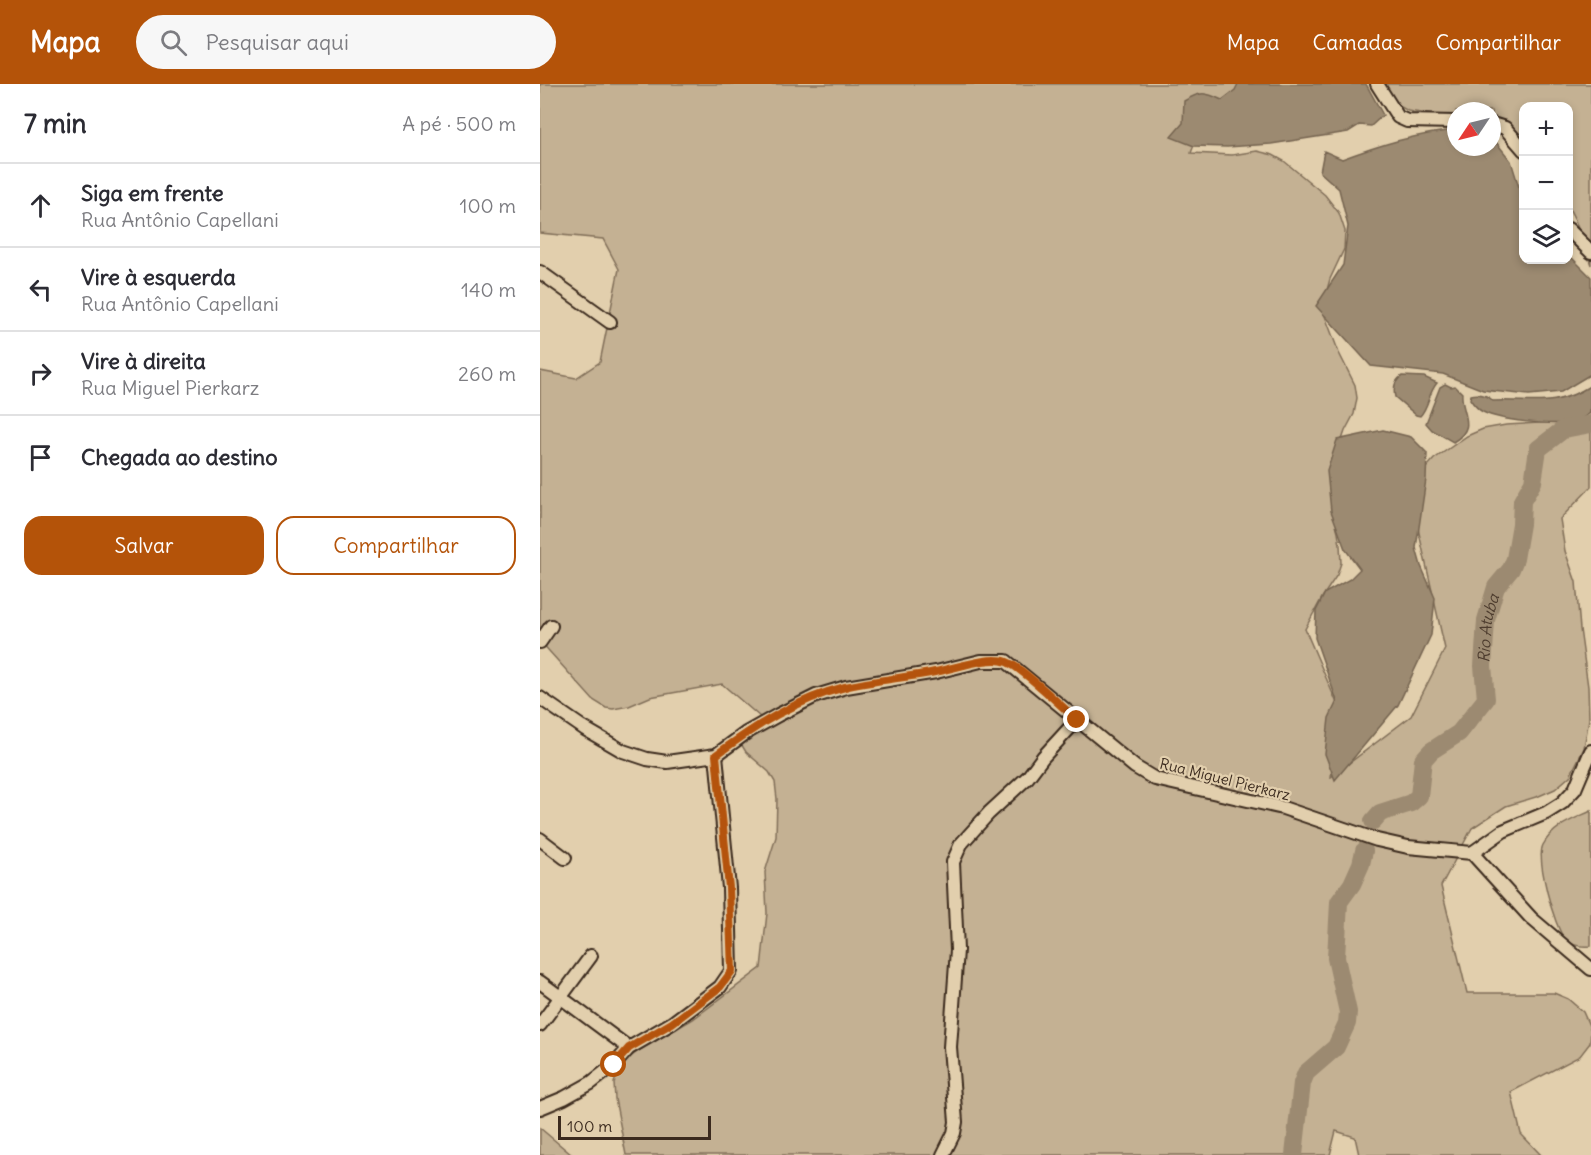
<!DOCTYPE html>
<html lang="pt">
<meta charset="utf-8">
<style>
body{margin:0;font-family:Delius,sans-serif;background:#f7f7f7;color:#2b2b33}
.controls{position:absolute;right:18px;top:18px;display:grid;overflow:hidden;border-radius:12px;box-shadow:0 3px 9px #0003}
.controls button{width:54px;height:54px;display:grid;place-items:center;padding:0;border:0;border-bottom:2px solid #e1e1e2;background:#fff;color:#2b2b33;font:30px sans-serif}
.compass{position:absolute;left:907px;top:18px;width:54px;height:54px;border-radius:50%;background:#fff;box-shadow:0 3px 9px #0003;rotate:235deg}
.scale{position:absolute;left:18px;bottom:15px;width:153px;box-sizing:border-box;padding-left:6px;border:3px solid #3b2a1e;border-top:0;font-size:16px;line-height:21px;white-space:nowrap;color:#3b2a1e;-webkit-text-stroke:4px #e2cfad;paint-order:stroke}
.stop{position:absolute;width:18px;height:18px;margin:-14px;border:4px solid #b45309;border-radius:50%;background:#fff}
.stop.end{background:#b45309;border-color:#fff;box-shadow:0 2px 6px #0008}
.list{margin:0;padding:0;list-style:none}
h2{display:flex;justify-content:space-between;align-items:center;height:78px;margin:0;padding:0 24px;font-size:26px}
h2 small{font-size:20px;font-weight:400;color:#7c7c81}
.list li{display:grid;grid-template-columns:39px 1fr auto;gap:18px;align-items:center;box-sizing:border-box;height:84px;padding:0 24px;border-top:2px solid #e1e1e2}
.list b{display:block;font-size:22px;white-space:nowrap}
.list p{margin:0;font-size:20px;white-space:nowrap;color:#7c7c81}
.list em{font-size:20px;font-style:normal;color:#7c7c81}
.actions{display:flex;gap:12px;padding:18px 24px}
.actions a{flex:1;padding:14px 0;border:2px solid #b45309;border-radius:18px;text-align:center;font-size:21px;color:#b45309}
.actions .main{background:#b45309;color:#fff}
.icon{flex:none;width:33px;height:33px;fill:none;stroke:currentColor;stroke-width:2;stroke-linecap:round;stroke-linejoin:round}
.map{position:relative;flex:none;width:1051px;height:1071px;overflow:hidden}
header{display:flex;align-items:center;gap:36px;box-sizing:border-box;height:84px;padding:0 30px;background:#b45309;color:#fff}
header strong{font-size:28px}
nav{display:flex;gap:33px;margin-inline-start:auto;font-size:21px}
.search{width:420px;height:54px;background:#f7f7f7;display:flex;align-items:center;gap:15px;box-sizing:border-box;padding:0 21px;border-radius:33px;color:#7c7c81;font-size:22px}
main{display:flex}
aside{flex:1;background:#fff}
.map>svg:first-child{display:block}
.green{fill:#c4b193;stroke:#806e58;stroke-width:1.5}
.water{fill:#9c8a71;stroke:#756450;stroke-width:1.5}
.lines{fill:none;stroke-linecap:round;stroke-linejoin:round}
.river{stroke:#9c8a71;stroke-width:18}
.street-casing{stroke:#3b2a1e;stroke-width:16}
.street{stroke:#e2cfad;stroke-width:12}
.route{stroke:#b45309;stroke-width:8}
.labels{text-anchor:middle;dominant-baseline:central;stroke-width:4.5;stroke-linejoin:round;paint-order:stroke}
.street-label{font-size:15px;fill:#3b2a1e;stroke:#e2cfad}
.water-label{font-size:16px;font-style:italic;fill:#4e3d2f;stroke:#e2cfad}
</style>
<header>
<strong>Mapa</strong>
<div class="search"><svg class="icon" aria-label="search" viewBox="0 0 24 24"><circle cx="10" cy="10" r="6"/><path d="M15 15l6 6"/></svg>Pesquisar aqui</div>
<nav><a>Mapa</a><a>Camadas</a><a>Compartilhar</a></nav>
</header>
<main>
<aside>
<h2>7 min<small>A pé · 500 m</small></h2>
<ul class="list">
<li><svg class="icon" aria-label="ahead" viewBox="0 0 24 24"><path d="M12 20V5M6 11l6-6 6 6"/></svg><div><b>Siga em frente</b><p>Rua Antônio Capellani</p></div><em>100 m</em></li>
<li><svg class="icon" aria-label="left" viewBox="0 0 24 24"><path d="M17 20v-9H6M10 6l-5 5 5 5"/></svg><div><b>Vire à esquerda</b><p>Rua Antônio Capellani</p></div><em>140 m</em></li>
<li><svg class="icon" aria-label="right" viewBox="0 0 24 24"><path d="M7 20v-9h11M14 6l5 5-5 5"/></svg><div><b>Vire à direita</b><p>Rua Miguel Pierkarz</p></div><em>260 m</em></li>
<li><svg class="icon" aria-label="arrive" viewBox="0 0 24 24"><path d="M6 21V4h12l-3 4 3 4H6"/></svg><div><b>Chegada ao destino</b></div></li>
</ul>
<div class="actions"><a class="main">Salvar</a><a>Compartilhar</a></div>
</aside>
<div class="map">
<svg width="1051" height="1071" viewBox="0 0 1051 1071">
<rect width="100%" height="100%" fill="#e2cfad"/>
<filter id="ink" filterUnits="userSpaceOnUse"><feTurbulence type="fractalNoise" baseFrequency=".0167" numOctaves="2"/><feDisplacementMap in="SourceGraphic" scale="12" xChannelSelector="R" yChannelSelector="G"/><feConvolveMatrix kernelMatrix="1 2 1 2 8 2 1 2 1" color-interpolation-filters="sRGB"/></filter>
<g filter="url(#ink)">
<path class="green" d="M 0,0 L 712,0 L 654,61 L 651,69 L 692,71 L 717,67 L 733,71 L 744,77 L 785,111 L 799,129 L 805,147 L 804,165 L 790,195 L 782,224 L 799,269 L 815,301 L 817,314 L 814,330 L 805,347 L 789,394 L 800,461 L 801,479 L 797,491 L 783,512 L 765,545 L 799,624 L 791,693 L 871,632 L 905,565 L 873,422 L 878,393 L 894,375 L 927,352 L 943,345 L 966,341 L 1035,337 L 1051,323 L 1051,403 L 1020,435 L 1025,467 L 1036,498 L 1040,545 L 1048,603 L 1049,635 L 1044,664 L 1030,692 L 1015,705 L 999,712 L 966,722 L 932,744 L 901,802 L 927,909 L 1014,909 L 1028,915 L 1043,928 L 1051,946 L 1050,959 L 1040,972 L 971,1008 L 981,1050 L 1001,1071 L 819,1071 L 815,1053 L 796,1047 L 790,1071 L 86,1071 L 75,1015 L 74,999 L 79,985 L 89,974 L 100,966 L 153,935 L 221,884 L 227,829 L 225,788 L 236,753 L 237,715 L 235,698 L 229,688 L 206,668 L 198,655 L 202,647 L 220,633 L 182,600 L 110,613 L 89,622 L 73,625 L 66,624 L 53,616 L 0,557 L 0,287 L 36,294 L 60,278 L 79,185 L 63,155 L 0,149 Z
M 840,0 L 1051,0 L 1051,181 L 1035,136 L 1029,124 L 1028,22 L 984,22 L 983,64 L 952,42 L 952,27 L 916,27 L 916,34 L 868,27 L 854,19 Z
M 1051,727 L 1051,862 C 1042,863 1032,862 1025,855 C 1014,843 996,775 1003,761 C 1013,742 1032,736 1051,727 Z
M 0,1044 L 32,1071 L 0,1071 Z"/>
<path class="water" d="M 698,0 L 826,0 L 843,31 L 831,42 L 819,41 L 808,48 L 731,60 L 687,63 L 654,62 L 631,53 L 643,39 L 644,17 C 661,7 665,8 682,16 L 695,6 Z
M 916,46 L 916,63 L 952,63 L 952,53 L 971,77 L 983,116 L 984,176 L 1028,176 L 1029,171 L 1051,193 L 1051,290 L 1021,308 L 989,311 L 943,306 L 903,290 L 831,282 L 776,222 L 803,181 L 808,142 L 799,105 L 780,88 L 784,67 L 802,75 C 840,61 875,50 916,46 Z
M 862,292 L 884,293 L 897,299 C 888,309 889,323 880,332 L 876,331 L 855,313 C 853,304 854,297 862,292 Z
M 905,300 L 911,303 L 915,302 L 922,309 C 920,328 939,343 913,358 L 892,346 L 886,339 L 900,303 Z
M 1050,302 L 1050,329 C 1043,334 1037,338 1028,339 C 1009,341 961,337 943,328 C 937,325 934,321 930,315 L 931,311 C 939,309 948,311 953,317 C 992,315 1013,325 1050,302 Z
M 843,346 L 871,353 L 887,369 L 886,395 L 876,464 L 881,482 L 895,514 L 891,551 L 858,621 L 795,696 L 785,670 L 789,634 L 797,617 L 775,554 L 776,527 L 785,509 L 810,495 L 820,485 L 805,465 L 791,427 L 787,387 L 797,356 Z"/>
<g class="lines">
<g class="river">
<path id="s1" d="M 833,737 L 840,729 L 871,719 L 879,712 L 883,676 L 891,667 L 919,649 L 946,615 L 943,582 L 946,536 L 956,503 L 971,485 L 975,475 L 981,440 L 982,417 L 993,398 L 998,365 L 1024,345 L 1051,340"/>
<path d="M 754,1071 L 762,999 L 766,989 L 796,963 L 807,939 L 808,928 L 796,874 L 799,818 L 812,800 L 821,780 L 824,767"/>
</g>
<g class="street-casing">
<path id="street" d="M 837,0 L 858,33 L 867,37 L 916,38
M 952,40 L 965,44 L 984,66
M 1028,145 L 1051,168
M 0,188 L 70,238
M 0,558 L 11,542
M 0,614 L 45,645 L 83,667 L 107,675 L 127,678 L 176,671 L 206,649 L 238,631 L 276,612 L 306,603 L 396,588 L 441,577 L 466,577 L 595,683 L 615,695 L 743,724 L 837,756 L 868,763 L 932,769
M 0,755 L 25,774
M 932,769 L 991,834 L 1051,885
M 932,769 L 963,747 L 1006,729 L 1022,719 L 1035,705 L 1051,667
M 0,898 L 89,964
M 0,941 L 51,872
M 0,1024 L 24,1014 L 51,999 L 74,981 L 89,964 L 132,939 L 180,903 L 191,887 L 189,804 L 176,671
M 403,1071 L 414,1049 L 416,1038 L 410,963 L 417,866 L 413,778 L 421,760 L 449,729 L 488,693 L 503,673 L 537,636"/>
</g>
<use href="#street" class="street"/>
</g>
</g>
<g class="lines" filter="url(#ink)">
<path class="route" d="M 74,981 L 89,964 L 132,939 L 180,903 L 192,887 L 189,804 L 176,671 C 215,642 257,615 305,603 C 334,596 365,594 395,588 C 413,585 450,571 467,578 C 483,584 522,623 537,636"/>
</g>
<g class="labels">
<g class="street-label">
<text transform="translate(685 695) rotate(14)">Rua Miguel Pierkarz</text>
</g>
<g class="water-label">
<text stroke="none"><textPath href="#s1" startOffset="250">Rio Atuba</textPath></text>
</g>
</g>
</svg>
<div class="controls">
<button>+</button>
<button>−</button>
<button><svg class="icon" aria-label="layers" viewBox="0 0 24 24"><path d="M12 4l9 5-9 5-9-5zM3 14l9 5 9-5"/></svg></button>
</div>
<svg class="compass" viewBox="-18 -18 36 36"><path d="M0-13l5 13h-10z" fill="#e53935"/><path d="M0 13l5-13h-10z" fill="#7c7c81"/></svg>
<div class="scale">100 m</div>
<div class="stop" style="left:74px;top:981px"></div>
<div class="stop end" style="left:537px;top:636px"></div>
</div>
</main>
